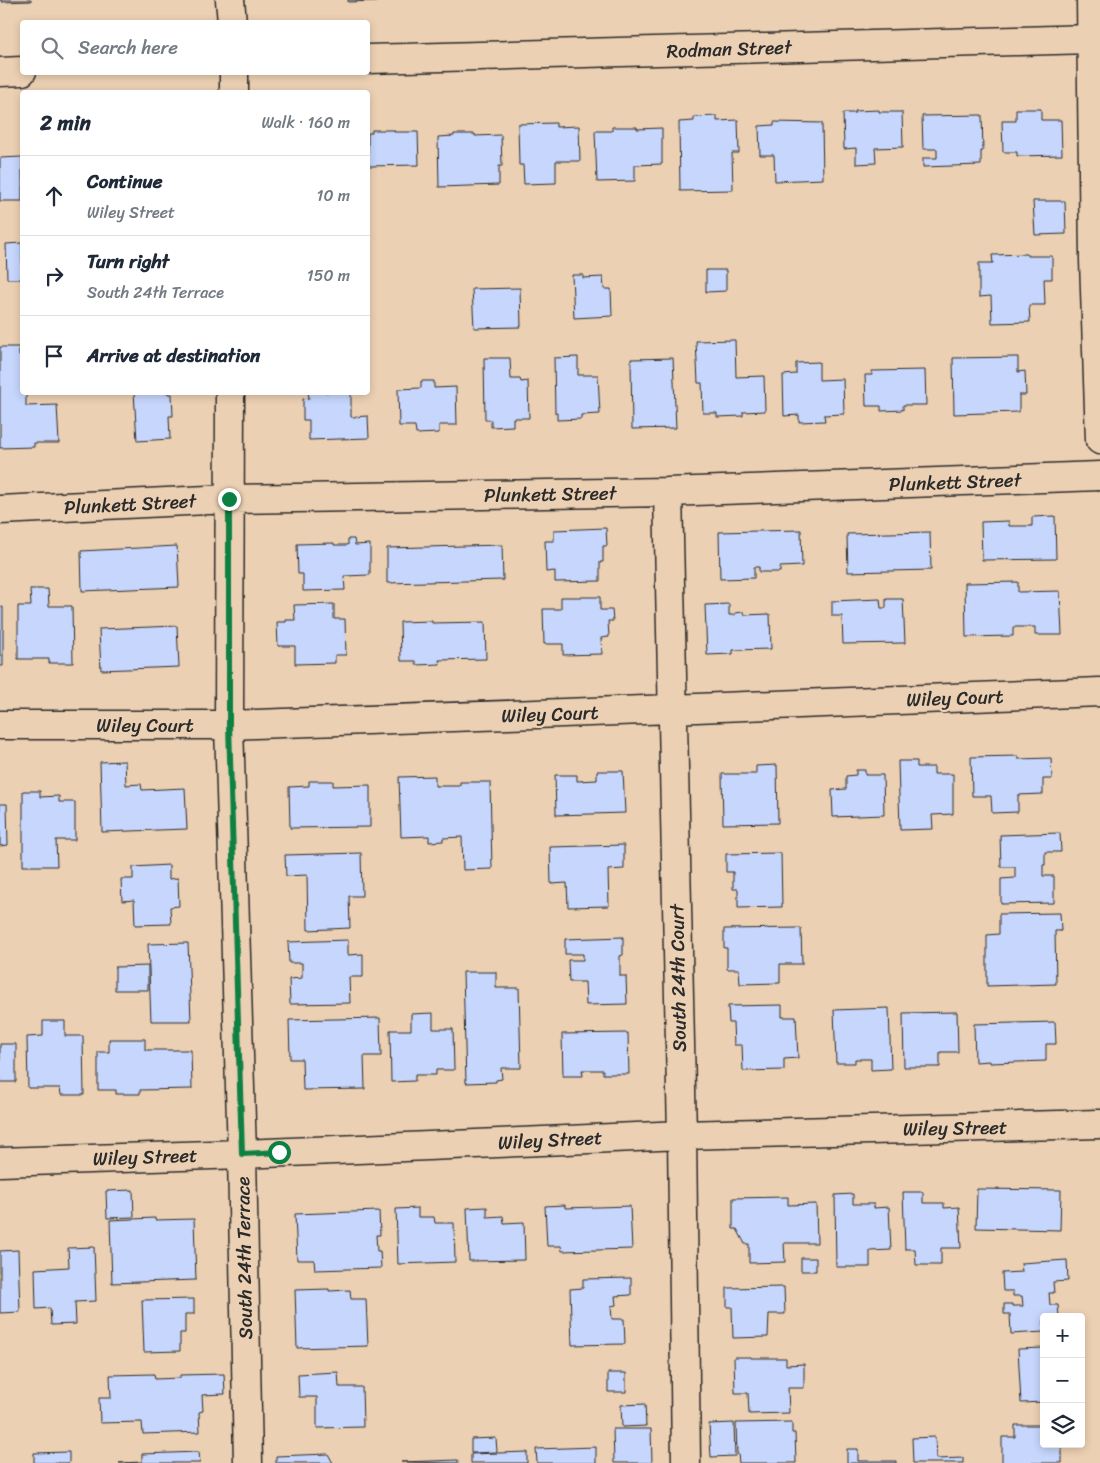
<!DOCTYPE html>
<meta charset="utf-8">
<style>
body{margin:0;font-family:Sriracha,sans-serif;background:#f2f2f3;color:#1f2937}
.controls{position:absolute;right:15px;bottom:15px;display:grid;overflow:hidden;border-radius:5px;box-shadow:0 2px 8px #0003}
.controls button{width:45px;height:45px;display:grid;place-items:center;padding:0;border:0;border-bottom:1px solid #e0e1e3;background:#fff;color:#1f2937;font:25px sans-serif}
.stop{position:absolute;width:15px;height:15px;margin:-11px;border:4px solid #0b8043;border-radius:50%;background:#fff}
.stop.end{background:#0b8043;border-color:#fff;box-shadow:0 1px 5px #0008}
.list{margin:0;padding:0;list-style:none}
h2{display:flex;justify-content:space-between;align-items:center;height:65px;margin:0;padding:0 20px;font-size:21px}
h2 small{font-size:16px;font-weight:400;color:#747a83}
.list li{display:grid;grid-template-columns:32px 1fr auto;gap:15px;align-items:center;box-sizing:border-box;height:80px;padding:0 20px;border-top:1px solid #e0e1e3}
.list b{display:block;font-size:19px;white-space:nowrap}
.list p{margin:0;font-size:16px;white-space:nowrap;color:#747a83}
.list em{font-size:16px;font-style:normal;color:#747a83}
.icon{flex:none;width:28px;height:28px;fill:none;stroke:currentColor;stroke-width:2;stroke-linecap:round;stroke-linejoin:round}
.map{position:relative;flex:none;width:1100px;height:1463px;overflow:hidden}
.search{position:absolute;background:#fff;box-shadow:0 2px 8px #0003;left:20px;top:20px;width:350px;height:55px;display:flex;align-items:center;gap:12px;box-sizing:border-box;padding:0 18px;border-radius:5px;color:#747a83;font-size:19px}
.panel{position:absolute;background:#fff;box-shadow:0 2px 8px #0003;left:20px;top:90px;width:350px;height:305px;border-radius:5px}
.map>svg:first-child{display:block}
.building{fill:#c6d6fc;stroke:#2b2b2b}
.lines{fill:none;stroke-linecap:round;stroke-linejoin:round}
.minor-casing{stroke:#2b2b2b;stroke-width:31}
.minor{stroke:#ecd0b3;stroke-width:28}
.route{stroke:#0b8043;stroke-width:6}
.labels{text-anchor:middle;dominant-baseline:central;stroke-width:4.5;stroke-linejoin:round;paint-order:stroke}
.street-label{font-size:19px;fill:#2b2b2b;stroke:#ecd0b3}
</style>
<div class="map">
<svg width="1100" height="1463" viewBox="0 0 1100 1463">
<rect width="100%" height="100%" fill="#ecd0b3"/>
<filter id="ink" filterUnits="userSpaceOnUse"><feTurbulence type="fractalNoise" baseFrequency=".02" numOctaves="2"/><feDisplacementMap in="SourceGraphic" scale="10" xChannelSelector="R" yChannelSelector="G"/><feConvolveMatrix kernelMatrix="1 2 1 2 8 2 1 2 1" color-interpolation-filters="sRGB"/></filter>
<g filter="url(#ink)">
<path class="building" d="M 0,0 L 31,0 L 31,1 L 2,2 Z
M 348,0 L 377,0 L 377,1 L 348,2 Z
M 1016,109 L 1041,109 L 1041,120 L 1061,120 L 1062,155 L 1017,156 L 1017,152 L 1003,152 L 1002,121 L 1016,121 Z
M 879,110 L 879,112 L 902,112 L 903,147 L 875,148 L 876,163 L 856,164 L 856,148 L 844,149 L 843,113 L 855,113 L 855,111 Z
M 982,115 L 983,151 L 981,151 L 981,165 L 923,167 L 923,158 L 937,158 L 937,149 L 923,149 L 922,116 Z
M 717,116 L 717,121 L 738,120 L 739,153 L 732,153 L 733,190 L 680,191 L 679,122 L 694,121 L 694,117 Z
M 774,122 L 822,123 L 823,179 L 775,181 L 774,155 L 760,155 L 759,126 L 774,125 Z
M 556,123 L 556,127 L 579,126 L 580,161 L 556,161 L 556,183 L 524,184 L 523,165 L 519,165 L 518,124 Z
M 612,127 L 637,127 L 637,129 L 662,128 L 662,164 L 635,165 L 635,181 L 597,182 L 595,131 L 612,131 Z
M 372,130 L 394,130 L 394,132 L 418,132 L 419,165 L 368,166 L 368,133 L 372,133 Z
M 454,134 L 475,134 L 475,136 L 501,135 L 502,166 L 499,166 L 499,185 L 439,187 L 438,137 L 454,136 Z
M 22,157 L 22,201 L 0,201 L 0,158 Z
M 1033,201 L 1065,201 L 1066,234 L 1035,235 Z
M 22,243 L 22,279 L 7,279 L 6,244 Z
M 1027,254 L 1027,256 L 1052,256 L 1052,279 L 1044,279 L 1045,305 L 1029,305 L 1030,322 L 992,323 L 991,296 L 979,297 L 979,263 L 993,263 L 992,255 Z
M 706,270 L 726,270 L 726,291 L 706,292 Z
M 572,275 L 583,275 L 583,278 L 603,277 L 604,289 L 611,289 L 612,316 L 574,318 Z
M 520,288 L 521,327 L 474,328 L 472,289 Z
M 735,340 L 736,377 L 764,376 L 765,411 L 743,412 L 743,416 L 717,417 L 717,413 L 703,413 L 702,383 L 698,383 L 696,341 Z
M 0,347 L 19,347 L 19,356 L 22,356 L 22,392 L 26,392 L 26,406 L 57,405 L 59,443 L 34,443 L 34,447 L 0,448 Z
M 578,357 L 578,375 L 598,375 L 600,414 L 581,415 L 581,419 L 557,420 L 557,413 L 555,413 L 554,358 Z
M 1018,357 L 1018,372 L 1025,371 L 1026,395 L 1019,395 L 1019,412 L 954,414 L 953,358 Z
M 484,358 L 510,358 L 511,379 L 520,379 L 521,382 L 528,381 L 529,418 L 513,418 L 513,426 L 491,427 L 491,420 L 485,420 Z
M 673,358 L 676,428 L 632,429 L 631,359 Z
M 819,362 L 819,380 L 843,379 L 844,414 L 824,415 L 825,421 L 799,422 L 799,415 L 784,416 L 783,375 L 796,374 L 796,363 Z
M 925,370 L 926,405 L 903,405 L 903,410 L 881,411 L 881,406 L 866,406 L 865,375 L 872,375 L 872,371 Z
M 421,381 L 434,381 L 434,388 L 456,387 L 457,425 L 439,425 L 439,433 L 416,434 L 415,426 L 399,426 L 398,389 L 421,388 Z
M 134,392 L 168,392 L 168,394 L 172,394 L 173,416 L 169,416 L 170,439 L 137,441 Z
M 308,392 L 351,392 L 351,417 L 368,416 L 369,438 L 309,440 L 309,420 L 303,420 L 303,399 L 309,398 Z
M 1055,516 L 1056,559 L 982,560 L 981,522 L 1009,521 L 1009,526 L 1032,526 L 1032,517 Z
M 606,528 L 607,546 L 603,546 L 603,562 L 600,562 L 600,581 L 555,582 L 555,571 L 546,572 L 545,541 L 554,541 L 554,530 Z
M 801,530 L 802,566 L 780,567 L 780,572 L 759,572 L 759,567 L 754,567 L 754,578 L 720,579 L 719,532 Z
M 930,532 L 931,570 L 848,572 L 847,534 Z
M 348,539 L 354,539 L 355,545 L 370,544 L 370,575 L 344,576 L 345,590 L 303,591 L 303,574 L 298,574 L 297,544 L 334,543 L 334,545 L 348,545 Z
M 502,545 L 503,580 L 387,583 L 387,548 Z
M 177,546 L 179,587 L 82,591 L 81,551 Z
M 1018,582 L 1018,592 L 1060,591 L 1062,635 L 1035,635 L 1035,627 L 1013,627 L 1013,636 L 966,637 L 965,583 Z
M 30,589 L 48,589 L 49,606 L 72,606 L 73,663 L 49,663 L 49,659 L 18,659 L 18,606 L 31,606 Z
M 561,597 L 600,597 L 600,610 L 612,610 L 613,621 L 608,621 L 609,637 L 601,638 L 602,654 L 563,655 L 563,644 L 544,644 L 543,609 L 561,609 Z
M 880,599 L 881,608 L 886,608 L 886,599 L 903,599 L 905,643 L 843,644 L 842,616 L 832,616 L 832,601 Z
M 334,604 L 334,619 L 345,619 L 346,655 L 335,655 L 335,663 L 295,664 L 295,646 L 278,646 L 277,622 L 286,622 L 286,620 L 295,620 L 294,605 Z
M 729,604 L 729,615 L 735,615 L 735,613 L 744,612 L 744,615 L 770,614 L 771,649 L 733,650 L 733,654 L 707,655 L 705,605 Z
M 0,607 L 3,607 L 3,666 L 0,666 Z
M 432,621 L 432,623 L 485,622 L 486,659 L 439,660 L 440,664 L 416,665 L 416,661 L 401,661 L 400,622 Z
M 177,626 L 179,667 L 101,670 L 99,629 Z
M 1018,756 L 1018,759 L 1051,758 L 1052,779 L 1043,779 L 1043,794 L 1018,795 L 1018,812 L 992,813 L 991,796 L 972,796 L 971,757 Z
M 125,761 L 126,785 L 141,784 L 142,790 L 185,788 L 187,829 L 102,832 L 100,762 Z
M 898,761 L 917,761 L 917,767 L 934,767 L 934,774 L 953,774 L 953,814 L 932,815 L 933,829 L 900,830 Z
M 777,765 L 778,823 L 723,824 L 722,774 L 756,774 L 756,766 Z
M 856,770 L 865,770 L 865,775 L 883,775 L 884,815 L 833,817 L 832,790 L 846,789 L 846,776 L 856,775 Z
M 597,771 L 623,771 L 625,813 L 556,815 L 555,775 L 577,775 L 577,781 L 597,780 Z
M 435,776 L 435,786 L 460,786 L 460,782 L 490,782 L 492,869 L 463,870 L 462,837 L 443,838 L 443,841 L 429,842 L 429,836 L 401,837 L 399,777 Z
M 309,781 L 333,781 L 333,786 L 370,785 L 370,827 L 290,828 L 289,787 L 309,786 Z
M 23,791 L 40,791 L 40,797 L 59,796 L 59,802 L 75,802 L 75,840 L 56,840 L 57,866 L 23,866 Z
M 0,804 L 7,804 L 8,845 L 0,846 Z
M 1060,833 L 1061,852 L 1045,852 L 1045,865 L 1043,865 L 1043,876 L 1054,876 L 1054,903 L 1001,904 L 1001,879 L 1015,878 L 1015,867 L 1001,867 L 1000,835 Z
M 624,845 L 624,869 L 608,870 L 609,906 L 568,907 L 567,883 L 551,884 L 550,847 Z
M 361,853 L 362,896 L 349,896 L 350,928 L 308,930 L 307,875 L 286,876 L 285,855 Z
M 781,853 L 782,907 L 738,908 L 738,889 L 733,889 L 733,872 L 726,872 L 726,854 Z
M 169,865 L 169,879 L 178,878 L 179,906 L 170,907 L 171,924 L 135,925 L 134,900 L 122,901 L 121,879 L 133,879 L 133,867 Z
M 1060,913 L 1061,931 L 1055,931 L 1056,984 L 987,986 L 987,935 L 999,934 L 999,914 Z
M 801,928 L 802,964 L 780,964 L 780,983 L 740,984 L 739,969 L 727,969 L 727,948 L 724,948 L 724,929 Z
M 623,937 L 623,955 L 620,956 L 620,976 L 626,976 L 627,1004 L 586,1005 L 585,982 L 569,982 L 568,960 L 583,960 L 583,954 L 565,954 L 565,939 Z
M 348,940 L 348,955 L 363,954 L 363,977 L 349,977 L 350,1003 L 290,1004 L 289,979 L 302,978 L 302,963 L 289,963 L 288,942 Z
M 188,943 L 191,1021 L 151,1021 L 148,944 Z
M 148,966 L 148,990 L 115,990 L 115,967 Z
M 463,972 L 496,972 L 496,988 L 519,988 L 521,1068 L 501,1068 L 502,1079 L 496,1080 L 496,1082 L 466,1083 Z
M 782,1005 L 782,1017 L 796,1017 L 798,1058 L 784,1059 L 784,1070 L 743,1071 L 742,1045 L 734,1045 L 733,1023 L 729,1023 L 728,1006 Z
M 889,1008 L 891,1069 L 871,1070 L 871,1059 L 855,1059 L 855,1063 L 836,1063 L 834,1010 Z
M 957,1012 L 958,1052 L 940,1052 L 940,1067 L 904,1067 L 903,1013 Z
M 433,1013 L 433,1029 L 453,1029 L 454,1070 L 436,1070 L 436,1075 L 415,1075 L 415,1081 L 391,1082 L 390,1030 L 411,1030 L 411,1014 Z
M 380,1018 L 381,1056 L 364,1056 L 365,1089 L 303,1090 L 302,1059 L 290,1059 L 289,1020 Z
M 43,1021 L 65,1021 L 65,1036 L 83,1036 L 84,1095 L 61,1095 L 60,1088 L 28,1088 L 27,1037 L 43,1036 Z
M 1055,1022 L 1056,1044 L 1046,1044 L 1046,1061 L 990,1063 L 990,1061 L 975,1062 L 974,1024 Z
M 628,1033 L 629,1074 L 603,1074 L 603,1070 L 582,1070 L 583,1076 L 563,1076 L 562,1034 Z
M 109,1039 L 145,1039 L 145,1050 L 191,1050 L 192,1089 L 140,1090 L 140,1094 L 116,1094 L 116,1090 L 98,1090 L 98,1052 L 109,1052 Z
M 0,1044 L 16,1044 L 16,1082 L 0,1082 Z
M 977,1189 L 1061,1190 L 1060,1230 L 976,1228 Z
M 133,1190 L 134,1217 L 107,1218 L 106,1191 Z
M 903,1192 L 923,1192 L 923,1203 L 944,1203 L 944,1208 L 959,1207 L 961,1248 L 941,1248 L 941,1265 L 916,1265 L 915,1249 L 905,1249 Z
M 853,1194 L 853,1204 L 874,1204 L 874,1208 L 889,1207 L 891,1250 L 870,1251 L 870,1267 L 836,1267 L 835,1195 Z
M 788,1197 L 788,1205 L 816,1204 L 817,1243 L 784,1243 L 785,1262 L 749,1263 L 749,1244 L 745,1244 L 737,1229 L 733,1229 L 733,1198 Z
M 565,1205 L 565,1208 L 630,1206 L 632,1249 L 562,1251 L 561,1246 L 547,1246 L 545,1206 Z
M 487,1207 L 487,1217 L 503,1216 L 504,1223 L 524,1222 L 525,1260 L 469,1261 L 467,1208 Z
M 418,1208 L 418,1217 L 434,1217 L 435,1223 L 454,1223 L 455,1262 L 398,1264 L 396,1209 Z
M 379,1211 L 380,1235 L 376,1235 L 377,1251 L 380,1251 L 381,1268 L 315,1270 L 314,1260 L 297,1260 L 295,1214 Z
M 155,1218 L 155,1220 L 194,1219 L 196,1280 L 112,1283 L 110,1220 Z
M 94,1247 L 96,1301 L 75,1302 L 76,1324 L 51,1325 L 50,1308 L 36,1309 L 35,1269 L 69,1267 L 68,1248 Z
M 18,1250 L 20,1312 L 0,1313 L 0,1251 Z
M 801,1258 L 816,1258 L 816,1271 L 801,1271 Z
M 1067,1260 L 1068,1281 L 1053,1282 L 1054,1293 L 1049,1293 L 1050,1305 L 1058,1305 L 1059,1317 L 1044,1317 L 1044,1332 L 1011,1334 L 1010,1314 L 1004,1314 L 1004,1304 L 1012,1304 L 1012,1306 L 1023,1306 L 1022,1296 L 1013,1296 L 1013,1291 L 1003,1291 L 1002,1273 L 1022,1272 L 1021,1263 Z
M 631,1278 L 631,1295 L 615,1296 L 616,1305 L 611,1306 L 612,1319 L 624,1319 L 625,1344 L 572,1345 L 570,1289 L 583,1288 L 583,1279 Z
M 784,1287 L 785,1314 L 769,1314 L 768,1337 L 733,1338 L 732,1307 L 727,1307 L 727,1288 Z
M 329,1289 L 329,1291 L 350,1290 L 351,1299 L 366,1299 L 368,1346 L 297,1348 L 295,1290 Z
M 194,1299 L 194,1314 L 185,1314 L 185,1333 L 180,1333 L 180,1351 L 144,1352 L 142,1300 Z
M 1044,1348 L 1044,1402 L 1021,1403 L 1018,1349 Z
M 734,1357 L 751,1357 L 751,1358 L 786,1358 L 786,1365 L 804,1364 L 804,1388 L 788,1388 L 789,1413 L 749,1414 L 748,1393 L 735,1393 Z
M 338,1372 L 339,1387 L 362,1387 L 363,1427 L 317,1428 L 317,1397 L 299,1397 L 298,1374 Z
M 608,1373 L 626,1373 L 626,1392 L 608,1392 Z
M 154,1374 L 155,1379 L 180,1378 L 180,1375 L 224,1374 L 225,1394 L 202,1395 L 203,1411 L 199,1412 L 200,1432 L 143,1434 L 142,1422 L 100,1423 L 99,1398 L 111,1398 L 110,1375 Z
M 645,1404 L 646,1426 L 622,1427 L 621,1405 Z
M 792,1422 L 792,1433 L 795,1433 L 796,1463 L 739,1463 L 738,1454 L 737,1454 L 736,1423 Z
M 734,1423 L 735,1456 L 711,1457 L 709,1424 Z
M 1015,1425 L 1044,1425 L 1044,1444 L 1062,1444 L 1062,1463 L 1002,1463 L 1002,1437 L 1015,1437 Z
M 613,1429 L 651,1429 L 652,1463 L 614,1463 Z
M 935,1437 L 936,1459 L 963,1458 L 963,1463 L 913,1463 L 912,1438 Z
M 496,1438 L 497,1452 L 471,1453 L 471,1439 Z
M 596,1447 L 596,1463 L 537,1463 L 536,1449 Z
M 847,1449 L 858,1449 L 858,1461 L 896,1461 L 896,1463 L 847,1463 Z
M 69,1452 L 69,1463 L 34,1463 L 34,1453 Z
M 199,1452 L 200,1463 L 119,1463 L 142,1462 L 142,1454 Z
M 527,1452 L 527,1463 L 471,1463 L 471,1454 Z
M 328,1454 L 333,1463 L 276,1463 L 276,1456 Z
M 458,1460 L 458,1463 L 401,1462 Z"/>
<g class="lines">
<g class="minor-casing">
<path id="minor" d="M 230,0 L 232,22
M 1091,0 L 1094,260 L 1100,440
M 368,59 L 1091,39
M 0,72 L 22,71
M 234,92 L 234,72
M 230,392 L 229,725 L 242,1154 L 248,1463
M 668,492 L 682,1135 L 686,1463
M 0,510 L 229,499 L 668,492 L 1100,476
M 0,725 L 229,725 L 672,709 L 1100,692
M 0,1162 L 242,1154 L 682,1135 L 1100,1124"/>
</g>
<use href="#minor" class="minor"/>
</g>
</g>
<g class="lines" filter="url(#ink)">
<path class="route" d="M 229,499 L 229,725 L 242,1154 L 279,1152"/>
</g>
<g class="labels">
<g class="street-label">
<text transform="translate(729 49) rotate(-2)">Rodman Street</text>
<text transform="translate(955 482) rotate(-2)">Plunkett Street</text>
<text transform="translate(550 494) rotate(-1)">Plunkett Street</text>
<text transform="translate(130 504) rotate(-3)">Plunkett Street</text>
<text transform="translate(955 698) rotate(-2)">Wiley Court</text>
<text transform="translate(550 714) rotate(-2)">Wiley Court</text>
<text x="145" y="725">Wiley Court</text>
<text transform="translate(678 978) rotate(-91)">South 24th Court</text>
<text transform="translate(955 1128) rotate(-1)">Wiley Street</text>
<text transform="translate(550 1140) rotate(-3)">Wiley Street</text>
<text transform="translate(145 1157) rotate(-2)">Wiley Street</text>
<text transform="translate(244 1258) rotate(-91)">South 24th Terrace</text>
</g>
</g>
</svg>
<div class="controls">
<button>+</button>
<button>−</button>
<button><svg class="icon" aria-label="layers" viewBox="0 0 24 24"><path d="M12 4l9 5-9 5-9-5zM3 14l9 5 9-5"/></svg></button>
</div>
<div class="stop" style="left:279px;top:1152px"></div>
<div class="stop end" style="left:229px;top:499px"></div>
<div class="search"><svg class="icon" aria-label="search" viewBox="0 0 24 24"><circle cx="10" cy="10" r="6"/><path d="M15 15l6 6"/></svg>Search here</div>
<section class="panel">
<h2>2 min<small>Walk · 160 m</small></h2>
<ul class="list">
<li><svg class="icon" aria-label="ahead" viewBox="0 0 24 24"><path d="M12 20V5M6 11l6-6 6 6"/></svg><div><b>Continue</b><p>Wiley Street</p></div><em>10 m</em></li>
<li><svg class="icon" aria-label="right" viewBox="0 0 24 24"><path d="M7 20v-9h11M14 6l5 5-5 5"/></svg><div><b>Turn right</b><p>South 24th Terrace</p></div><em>150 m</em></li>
<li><svg class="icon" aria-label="arrive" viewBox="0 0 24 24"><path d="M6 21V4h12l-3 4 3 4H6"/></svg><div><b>Arrive at destination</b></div></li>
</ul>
</section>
</div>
